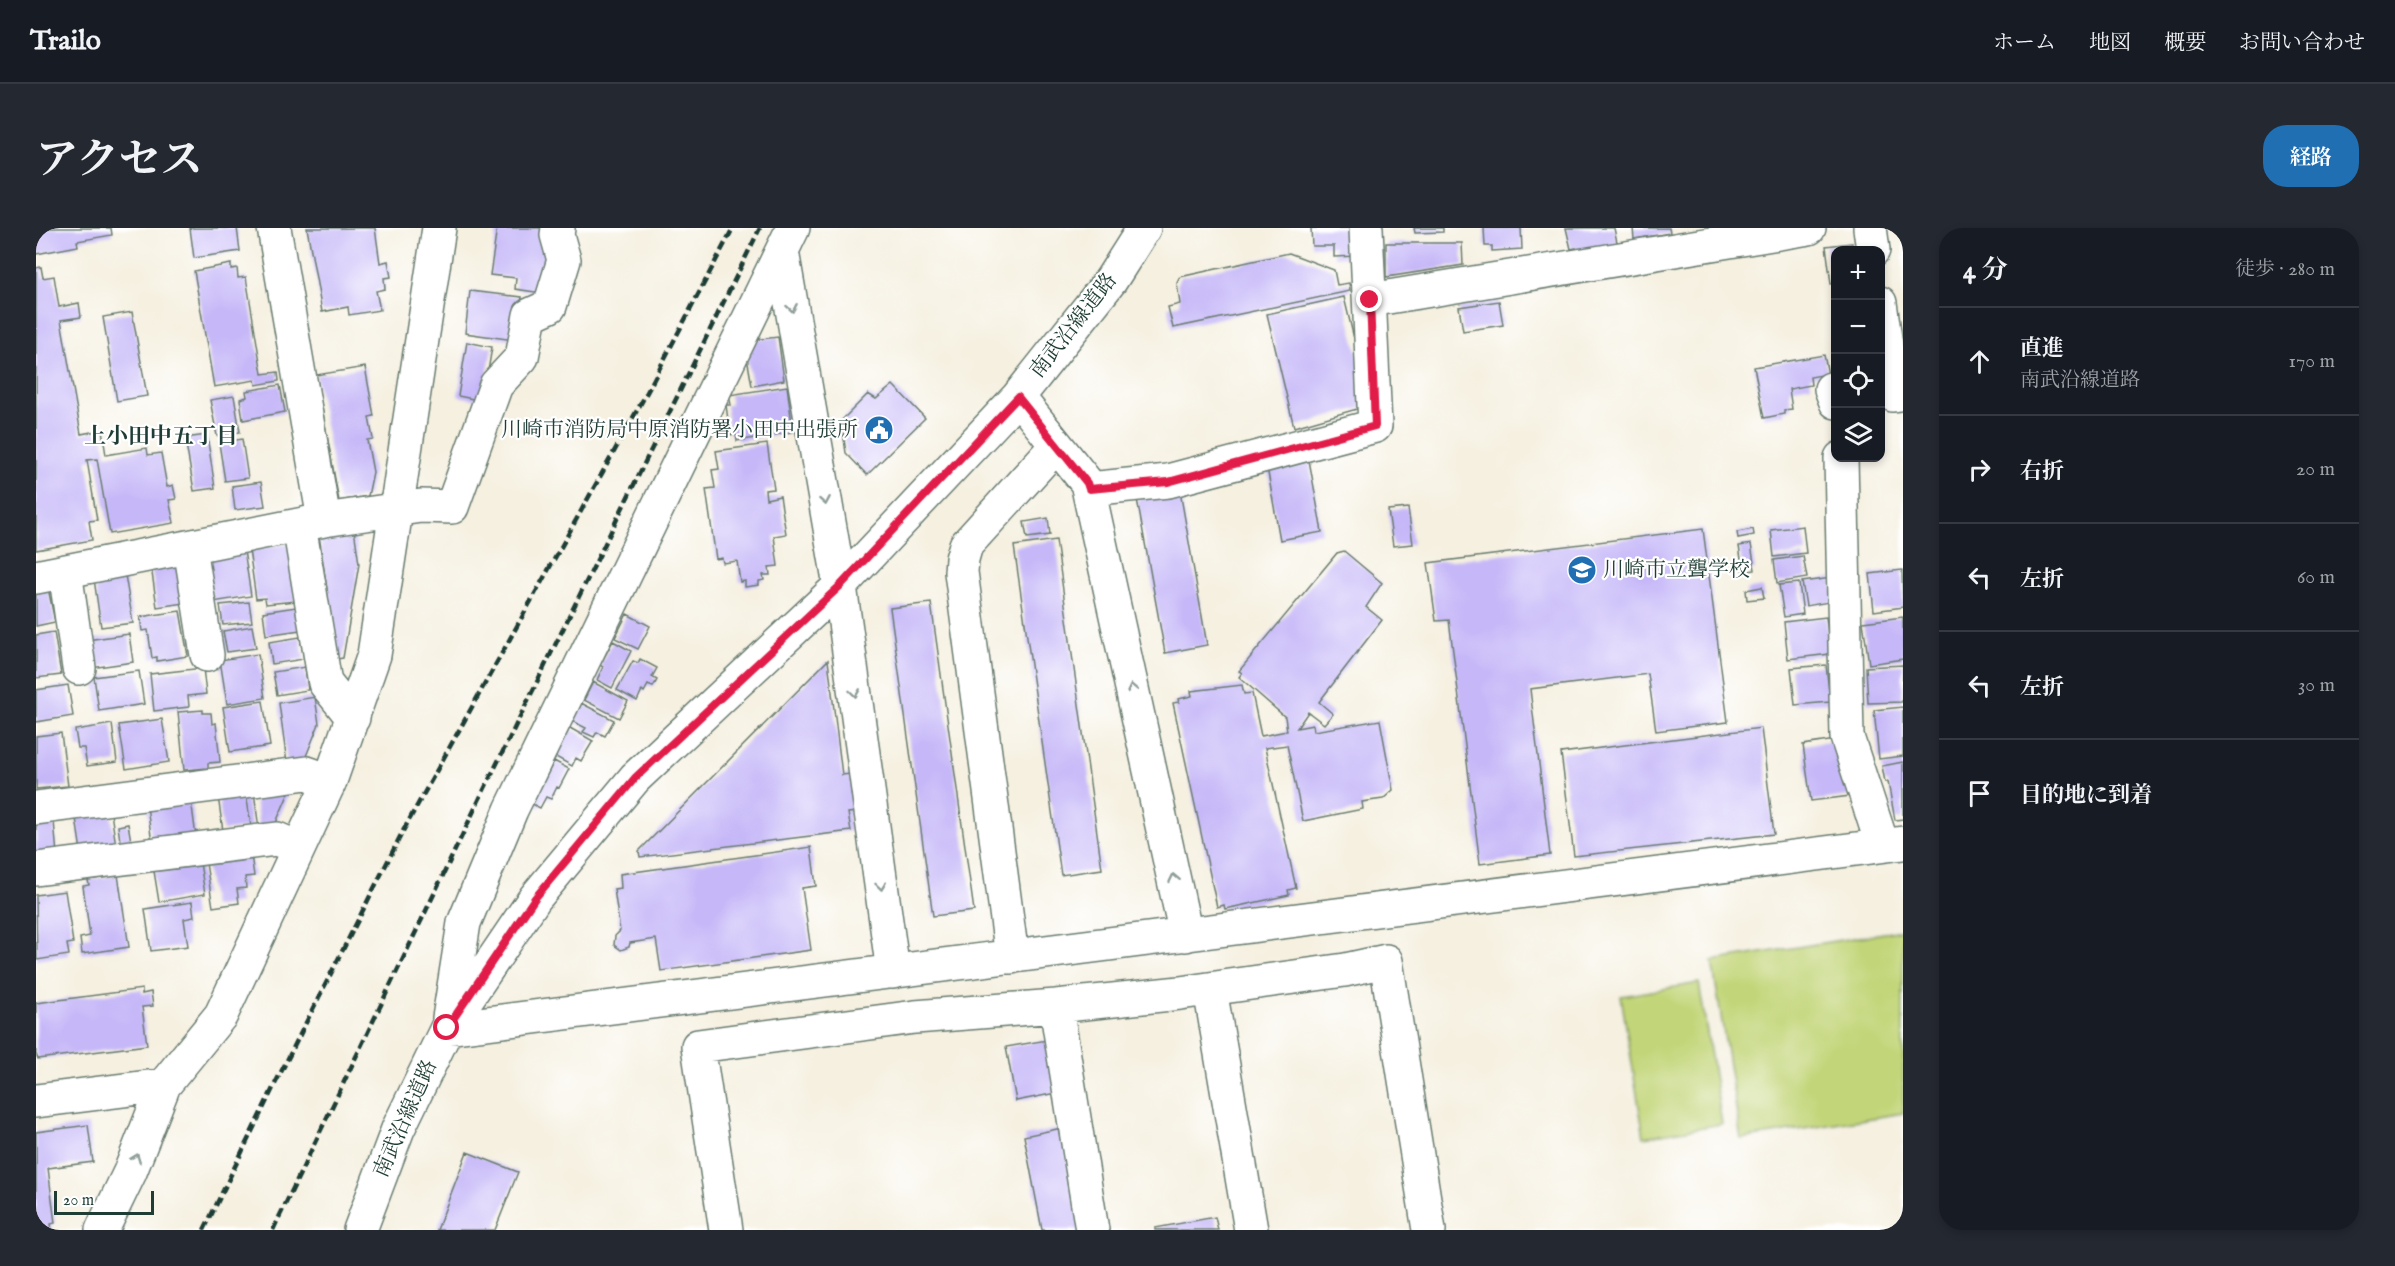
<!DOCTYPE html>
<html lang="ja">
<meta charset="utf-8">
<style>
body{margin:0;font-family:"IM FELL English","Noto Serif JP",serif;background:#242831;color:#f1f3f6}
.controls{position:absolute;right:18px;top:18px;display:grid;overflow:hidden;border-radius:12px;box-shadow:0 3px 9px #0003}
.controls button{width:54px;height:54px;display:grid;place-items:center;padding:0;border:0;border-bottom:2px solid #363941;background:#171b24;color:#f1f3f6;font:30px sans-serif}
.scale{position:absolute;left:18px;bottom:15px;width:100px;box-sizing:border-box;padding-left:6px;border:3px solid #1f3d34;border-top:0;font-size:16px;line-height:21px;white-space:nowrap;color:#1f3d34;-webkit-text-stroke:4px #fff;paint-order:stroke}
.stop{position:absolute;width:18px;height:18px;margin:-14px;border:4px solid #e11d48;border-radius:50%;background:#fff}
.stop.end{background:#e11d48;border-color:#fff;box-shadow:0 2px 6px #0008}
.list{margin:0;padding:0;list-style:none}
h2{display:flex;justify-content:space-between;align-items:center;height:78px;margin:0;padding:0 24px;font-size:26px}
h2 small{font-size:20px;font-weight:400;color:#9ea1a6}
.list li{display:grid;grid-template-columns:39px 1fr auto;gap:18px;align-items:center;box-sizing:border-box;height:108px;padding:0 24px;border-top:2px solid #363941}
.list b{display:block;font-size:22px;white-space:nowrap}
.list p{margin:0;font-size:20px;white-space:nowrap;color:#9ea1a6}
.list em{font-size:20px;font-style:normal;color:#9ea1a6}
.icon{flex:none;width:33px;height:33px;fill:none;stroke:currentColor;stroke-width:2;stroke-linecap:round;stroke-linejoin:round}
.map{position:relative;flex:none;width:1867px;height:1002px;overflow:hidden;border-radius:24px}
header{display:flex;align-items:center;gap:36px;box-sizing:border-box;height:84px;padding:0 30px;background:#171b24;border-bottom:2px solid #363941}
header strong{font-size:28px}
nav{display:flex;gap:33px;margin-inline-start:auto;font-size:21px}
.intro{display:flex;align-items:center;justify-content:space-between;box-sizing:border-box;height:144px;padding:0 36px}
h1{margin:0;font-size:42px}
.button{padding:15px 27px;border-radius:24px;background:#1f6fb2;color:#fff;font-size:21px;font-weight:700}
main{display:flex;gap:36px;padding:0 36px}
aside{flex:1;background:#171b24;border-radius:24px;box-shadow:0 3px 9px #0003}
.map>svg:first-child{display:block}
.green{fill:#c2d578;stroke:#708956;stroke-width:1.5}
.building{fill:#c6b8f8}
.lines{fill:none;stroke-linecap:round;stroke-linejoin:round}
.minor-casing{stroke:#6a7c70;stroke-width:36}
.minor{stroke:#fff;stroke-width:33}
.rail{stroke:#1f3d34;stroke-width:4.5;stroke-dasharray:9 4.5;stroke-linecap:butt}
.oneway{stroke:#8f9e9a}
.route{stroke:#e11d48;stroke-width:8}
.labels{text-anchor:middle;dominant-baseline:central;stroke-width:4.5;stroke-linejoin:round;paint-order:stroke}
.street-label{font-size:21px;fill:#1f3d34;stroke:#fff}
.poi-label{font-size:21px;fill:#1f3d34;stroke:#fff;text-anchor:end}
.neighbourhood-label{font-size:22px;font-weight:bold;fill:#1f3d34;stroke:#fff}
</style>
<header>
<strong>Trailo</strong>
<nav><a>ホーム</a><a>地図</a><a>概要</a><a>お問い合わせ</a></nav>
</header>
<div class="intro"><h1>アクセス</h1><a class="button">経路</a></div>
<main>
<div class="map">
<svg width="1867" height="1002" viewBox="0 0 1867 1002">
<rect width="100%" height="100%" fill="#fff"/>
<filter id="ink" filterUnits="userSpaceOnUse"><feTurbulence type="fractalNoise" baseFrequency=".0167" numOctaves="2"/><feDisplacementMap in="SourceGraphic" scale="12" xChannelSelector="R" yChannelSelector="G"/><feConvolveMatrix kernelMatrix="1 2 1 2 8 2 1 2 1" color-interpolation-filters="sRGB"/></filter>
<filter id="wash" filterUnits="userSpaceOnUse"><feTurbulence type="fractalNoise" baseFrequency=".008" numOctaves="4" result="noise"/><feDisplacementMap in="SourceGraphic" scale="24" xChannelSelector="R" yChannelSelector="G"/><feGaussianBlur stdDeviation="1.35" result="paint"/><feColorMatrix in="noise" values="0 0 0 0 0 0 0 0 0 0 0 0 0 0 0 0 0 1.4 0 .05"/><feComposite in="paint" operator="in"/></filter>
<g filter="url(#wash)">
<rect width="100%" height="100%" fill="#f5f0e0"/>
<path class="green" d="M 1867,702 L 1867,885 L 1705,911 L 1676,733 Z
M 1663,755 L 1686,896 L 1608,909 L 1585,768 Z"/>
<g id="blocks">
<path class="building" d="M 0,0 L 75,0 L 76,7 L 41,13 L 42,18 L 0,26 Z
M 154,0 L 201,0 L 204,23 L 158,30 Z
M 271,0 L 339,0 L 344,35 L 352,33 L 355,49 L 348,50 L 349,61 L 340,63 L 344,82 L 313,87 L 312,79 L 286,84 Z
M 461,0 L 515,0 L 506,65 L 479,61 L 480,50 L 454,47 Z
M 1275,0 L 1321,0 L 1322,28 L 1298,29 L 1298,18 L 1276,18 Z
M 1378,0 L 1407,0 L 1407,4 L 1379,5 Z
M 1448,0 L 1485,0 L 1486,21 L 1456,23 L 1456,18 L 1449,18 Z
M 1530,0 L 1578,0 L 1582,19 L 1541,28 L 1540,20 L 1535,21 Z
M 1597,0 L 1633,0 L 1634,5 L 1598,11 Z
M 1350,15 L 1426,15 L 1427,37 L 1350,49 Z
M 1816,15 L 1817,22 L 1800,22 L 1800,56 L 1795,56 L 1790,18 Z
M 1253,25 L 1298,42 L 1301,57 L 1313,55 L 1314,63 L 1137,100 L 1132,79 L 1144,76 L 1141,55 L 1144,49 Z
M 195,36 L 195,41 L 201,40 L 202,50 L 210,49 L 226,146 L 242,144 L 243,153 L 220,157 L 219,152 L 178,159 L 158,43 Z
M 5,39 L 7,50 L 18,48 L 23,79 L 43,75 L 45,89 L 25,92 L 45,206 L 66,202 L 70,227 L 111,220 L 112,227 L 125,225 L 131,259 L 137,257 L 140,271 L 133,272 L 138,295 L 74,306 L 61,231 L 51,232 L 61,292 L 53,293 L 56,312 L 0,322 L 0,40 Z
M 434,63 L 486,69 L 478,112 L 429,105 Z
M 1308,69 L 1327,148 L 1328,179 L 1258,199 L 1231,86 Z
M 1463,73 L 1467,97 L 1427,103 L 1423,79 Z
M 96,84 L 111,168 L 81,173 L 67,89 Z
M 742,109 L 748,152 L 716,158 L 710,124 L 716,112 Z
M 431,114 L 456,119 L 447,173 L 422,168 Z
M 1788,127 L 1792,146 L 1774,149 L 1775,157 L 1753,161 L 1756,181 L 1748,182 L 1748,186 L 1728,190 L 1718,139 Z
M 329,139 L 338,188 L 333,189 L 337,211 L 331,212 L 337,244 L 332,268 L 303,273 L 280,147 Z
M 244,157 L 249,184 L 207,192 L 204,171 L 211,169 L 210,163 Z
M 857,157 L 889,190 L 831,247 L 810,225 L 807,204 L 810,200 L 805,193 L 832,166 L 840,171 Z
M 751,158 L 757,204 L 701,213 L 700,206 L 694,207 L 690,177 L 695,177 L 693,167 Z
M 198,168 L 204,204 L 181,208 L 174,172 Z
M 171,207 L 179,260 L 158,263 L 149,210 Z
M 206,211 L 212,250 L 189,253 L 183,215 Z
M 731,216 L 738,261 L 729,262 L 730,271 L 744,268 L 750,306 L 738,308 L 742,338 L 733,339 L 734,347 L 727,347 L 728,352 L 723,353 L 723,357 L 709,359 L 709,353 L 704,354 L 701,333 L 687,335 L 686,330 L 680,331 L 670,261 L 679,260 L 676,242 L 683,241 L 680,223 Z
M 1273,232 L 1286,304 L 1244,312 L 1231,239 Z
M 225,254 L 229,278 L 199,282 L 196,258 Z
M 1144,263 L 1171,417 L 1129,425 L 1101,271 Z
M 1372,280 L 1377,316 L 1357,318 L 1352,282 Z
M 1012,290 L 1014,307 L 991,310 L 988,294 Z
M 1767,298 L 1770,325 L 1738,329 L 1735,302 Z
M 318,301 L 323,336 L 307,430 L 301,431 L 283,307 Z
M 1667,301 L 1692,494 L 1620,503 L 1612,446 L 1494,461 L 1514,627 L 1444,636 L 1413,392 L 1400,393 L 1392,335 Z
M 1717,301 L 1718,307 L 1702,310 L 1701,304 Z
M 1020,312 L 1066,641 L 1025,647 L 978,318 Z
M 254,316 L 260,373 L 230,376 L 229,370 L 220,371 L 213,321 Z
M 1715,316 L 1719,342 L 1707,344 L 1703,318 Z
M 208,322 L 215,368 L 177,374 L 169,328 Z
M 1308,323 L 1346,355 L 1330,379 L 1346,392 L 1283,474 L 1297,486 L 1288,496 L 1272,484 L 1261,500 L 1277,497 L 1278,503 L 1344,492 L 1357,562 L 1347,571 L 1326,574 L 1327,581 L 1267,593 L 1251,517 L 1229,520 L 1260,660 L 1252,662 L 1253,667 L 1189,681 L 1188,677 L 1181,679 L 1137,475 L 1143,474 L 1142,471 L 1156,468 L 1155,463 L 1206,457 L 1208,466 L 1216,465 L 1225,508 L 1251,503 L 1249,489 L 1203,449 L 1206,445 L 1203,443 L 1301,325 Z
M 1767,328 L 1771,350 L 1741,355 L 1738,332 Z
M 142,333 L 148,375 L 121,379 L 115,338 Z
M 1866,342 L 1867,379 L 1838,383 L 1834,346 Z
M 89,347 L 97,395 L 65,399 L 58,351 Z
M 1796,350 L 1799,373 L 1770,378 L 1766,354 Z
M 11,355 L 19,394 L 0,398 L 0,358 Z
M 1763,355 L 1767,386 L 1748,389 L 1743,357 Z
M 1726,359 L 1728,370 L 1711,372 L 1710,362 Z
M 213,374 L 216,394 L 187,397 L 184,377 Z
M 895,375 L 938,683 L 897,688 L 854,380 Z
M 260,379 L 264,402 L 230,407 L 227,384 Z
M 144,383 L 152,428 L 121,433 L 121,429 L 116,430 L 112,402 L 106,403 L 104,389 Z
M 591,386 L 614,398 L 602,421 L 579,410 Z
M 1790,389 L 1794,426 L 1752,431 L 1748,394 Z
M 1867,389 L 1867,431 L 1833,436 L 1827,394 Z
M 216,398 L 220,420 L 191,424 L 187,403 Z
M 18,404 L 25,447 L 0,450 L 0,407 Z
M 93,406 L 97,434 L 55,440 L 51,412 Z
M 264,409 L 268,431 L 236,436 L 233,414 Z
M 577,413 L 595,423 L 576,460 L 561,452 L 567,439 L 564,437 Z
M 222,426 L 229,470 L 191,476 L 184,432 Z
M 604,431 L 621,440 L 616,449 L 621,452 L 617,459 L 612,457 L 608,464 L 606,462 L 601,473 L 581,462 L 597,433 L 602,435 Z
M 792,432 L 806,547 L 815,546 L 820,584 L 812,585 L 815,603 L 604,629 L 603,623 Z
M 1790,437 L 1794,474 L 1759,477 L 1755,440 Z
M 1867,437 L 1866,474 L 1832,475 L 1830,439 Z
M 269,439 L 272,462 L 241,467 L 237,444 Z
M 167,440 L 170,466 L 152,468 L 153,479 L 118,483 L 114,446 Z
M 103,443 L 108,476 L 63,483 L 58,449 Z
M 557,454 L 592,473 L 583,490 L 548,472 Z
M 32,457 L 37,488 L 0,494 L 0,462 Z
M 279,469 L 283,496 L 268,533 L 251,535 L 243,475 Z
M 227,473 L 234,518 L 194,524 L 187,479 Z
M 545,475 L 578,492 L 569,508 L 561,504 L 558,509 L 547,504 L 550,500 L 536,493 Z
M 1867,479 L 1867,528 L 1843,531 L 1838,482 Z
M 167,482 L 167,485 L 175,485 L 176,496 L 180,495 L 184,534 L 172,535 L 172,540 L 148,542 L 142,484 Z
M 126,491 L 133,534 L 90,541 L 83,497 Z
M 76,496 L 81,534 L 51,538 L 48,520 L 42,520 L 39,502 Z
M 534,500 L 557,513 L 545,533 L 540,530 L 536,538 L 518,528 Z
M 1725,500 L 1738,606 L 1538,628 L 1525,525 Z
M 25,505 L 32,558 L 0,561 L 0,508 Z
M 1806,511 L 1814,568 L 1775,573 L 1767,517 Z
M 518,533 L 533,541 L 523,560 L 521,559 L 515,571 L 510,569 L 504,580 L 496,576 Z
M 1867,534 L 1867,591 L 1859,592 L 1852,554 L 1849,554 L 1846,538 Z
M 255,560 L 238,599 L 223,601 L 218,564 Z
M 210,564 L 215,599 L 187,603 L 182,568 Z
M 155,571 L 160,609 L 116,615 L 111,578 Z
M 75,585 L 80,618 L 45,623 L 40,590 Z
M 18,593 L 21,627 L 0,629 L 0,595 Z
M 92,596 L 96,619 L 85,620 L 82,598 Z
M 775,619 L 780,658 L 766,660 L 775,722 L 625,743 L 620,711 L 594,715 L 593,719 L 585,722 L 578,717 L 579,708 L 584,703 L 578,661 L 585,660 L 584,646 Z
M 215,627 L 218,648 L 209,649 L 210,660 L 201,661 L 203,675 L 177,679 L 169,629 Z
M 164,635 L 169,666 L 123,674 L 118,643 Z
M 82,647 L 93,719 L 46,726 L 44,710 L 54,708 L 47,658 L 53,657 L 52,652 Z
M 29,663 L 37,715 L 31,716 L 33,727 L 1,732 L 0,667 Z
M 156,674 L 158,689 L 148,691 L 152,718 L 115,723 L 109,681 Z
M 106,761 L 106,766 L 115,764 L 117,778 L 106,779 L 111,817 L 2,831 L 0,826 L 0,775 Z
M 1011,812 L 1020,865 L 980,873 L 970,819 Z
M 52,897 L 57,934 L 12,940 L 19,995 L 15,996 L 16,1002 L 0,1002 L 0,904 Z
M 1026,900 L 1046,1002 L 1006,1002 L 988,908 Z
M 431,924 L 482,944 L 459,1002 L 401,1002 Z
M 1179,989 L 1182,1002 L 1119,1002 L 1119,1000 Z"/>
</g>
</g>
<g filter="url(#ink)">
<use href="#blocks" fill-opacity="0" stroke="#6a7c70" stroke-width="1.5"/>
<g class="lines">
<g class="minor-casing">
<path id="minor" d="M 238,0 L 288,292
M 1834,0 L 1837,22
M 746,23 L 804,358 L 857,744
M 1334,72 L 1773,0
M 1844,75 L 1857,167 L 1867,165
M 1795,161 L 1800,174
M 982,169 L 1051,255 L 1150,707
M 1805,230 L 1811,509 L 1846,616
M 1053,261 L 1132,253 L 1339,198 L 1330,0
M 263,297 L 289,455 L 317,490
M 154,319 L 171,427
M 29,343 L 43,440
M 0,349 L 288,292 L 385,278 L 416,279 L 460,157 L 486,129 L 494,87 L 514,78 L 528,32 L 521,7 L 522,0
M 0,580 L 271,545 L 294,553
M 0,641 L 241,611 L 262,620
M 976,729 L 925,344 L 926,331 L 930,317 L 1020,218
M 1174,761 L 1215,1002
M 1020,778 L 1056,1002
M 413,790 L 428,695 L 475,582 L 757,0
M 411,800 L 1867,615
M 0,873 L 128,857
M 66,1002 L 94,944 L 128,857 L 185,787 L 294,553 L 338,427 L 403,0
M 324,1002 L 362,901 L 411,800 L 499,670 L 599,550 L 804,358 L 982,169 L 1075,52 L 1108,0
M 690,1002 L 662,818 L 879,789 L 1020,778 L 1144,765 L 1309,742 L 1350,733 L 1393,1002"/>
</g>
<use href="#minor" class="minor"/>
<path class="rail" d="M 168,1002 L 240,854 L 367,603 L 609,168 L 697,0
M 237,1002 L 444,570 L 724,0"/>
</g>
<defs><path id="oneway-chevron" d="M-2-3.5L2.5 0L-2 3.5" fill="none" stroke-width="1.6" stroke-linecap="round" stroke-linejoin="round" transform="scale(1.5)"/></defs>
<g class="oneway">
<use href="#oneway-chevron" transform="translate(756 80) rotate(80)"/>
<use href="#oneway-chevron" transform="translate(789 273) rotate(80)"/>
<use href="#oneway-chevron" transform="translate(1096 460) rotate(-102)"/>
<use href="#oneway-chevron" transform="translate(819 465) rotate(82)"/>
<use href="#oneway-chevron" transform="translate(1138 650) rotate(-102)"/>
<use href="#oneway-chevron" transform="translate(845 658) rotate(82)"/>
<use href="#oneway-chevron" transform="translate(100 930) rotate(-69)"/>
</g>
</g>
<g class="lines" filter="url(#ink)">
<path class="route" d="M 411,800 L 499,670 L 599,550 L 804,358 L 982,169 L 1051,255 L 1053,261 L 1132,254 L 1339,198 L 1334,72"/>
</g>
<defs>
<g id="civic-disc" transform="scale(1.5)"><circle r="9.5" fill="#1f6fb2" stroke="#fff"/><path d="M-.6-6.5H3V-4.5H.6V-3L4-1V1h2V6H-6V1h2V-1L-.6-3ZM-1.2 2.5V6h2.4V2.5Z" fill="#fff"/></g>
<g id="school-disc" transform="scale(1.5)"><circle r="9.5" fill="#1f6fb2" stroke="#fff"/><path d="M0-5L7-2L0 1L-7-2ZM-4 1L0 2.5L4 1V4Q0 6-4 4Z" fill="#fff"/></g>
</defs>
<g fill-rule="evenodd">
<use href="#civic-disc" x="843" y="202"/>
<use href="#school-disc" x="1546" y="342"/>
</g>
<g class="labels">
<g class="street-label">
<text transform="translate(1038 98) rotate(-52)">南武沿線道路</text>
<text transform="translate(370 891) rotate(-66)">南武沿線道路</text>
</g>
<g class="poi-label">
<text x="822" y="202">川崎市消防局中原消防署小田中出張所</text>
<text x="1567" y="342" text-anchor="start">川崎市立聾学校</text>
</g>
<g class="neighbourhood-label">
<text x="125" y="209">上小田中五丁目</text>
</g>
</g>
</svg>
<div class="controls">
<button>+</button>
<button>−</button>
<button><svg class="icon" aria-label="locate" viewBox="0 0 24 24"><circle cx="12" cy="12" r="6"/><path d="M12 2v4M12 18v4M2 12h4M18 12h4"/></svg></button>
<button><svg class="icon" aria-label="layers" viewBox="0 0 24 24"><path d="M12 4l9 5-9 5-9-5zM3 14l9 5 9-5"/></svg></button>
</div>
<div class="scale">20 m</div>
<div class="stop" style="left:411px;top:800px"></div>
<div class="stop end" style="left:1334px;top:72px"></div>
</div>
<aside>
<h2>4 分<small>徒歩 · 280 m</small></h2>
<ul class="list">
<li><svg class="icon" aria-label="ahead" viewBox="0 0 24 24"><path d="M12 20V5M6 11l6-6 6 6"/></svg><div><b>直進</b><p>南武沿線道路</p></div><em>170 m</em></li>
<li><svg class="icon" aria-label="right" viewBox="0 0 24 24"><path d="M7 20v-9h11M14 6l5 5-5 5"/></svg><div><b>右折</b></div><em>20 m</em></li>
<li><svg class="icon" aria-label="left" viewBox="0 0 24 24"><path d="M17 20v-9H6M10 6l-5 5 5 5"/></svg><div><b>左折</b></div><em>60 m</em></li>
<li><svg class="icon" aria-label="left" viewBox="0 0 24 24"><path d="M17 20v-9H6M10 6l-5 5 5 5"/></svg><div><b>左折</b></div><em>30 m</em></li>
<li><svg class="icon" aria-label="arrive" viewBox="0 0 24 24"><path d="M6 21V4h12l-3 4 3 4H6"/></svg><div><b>目的地に到着</b></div></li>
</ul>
</aside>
</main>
